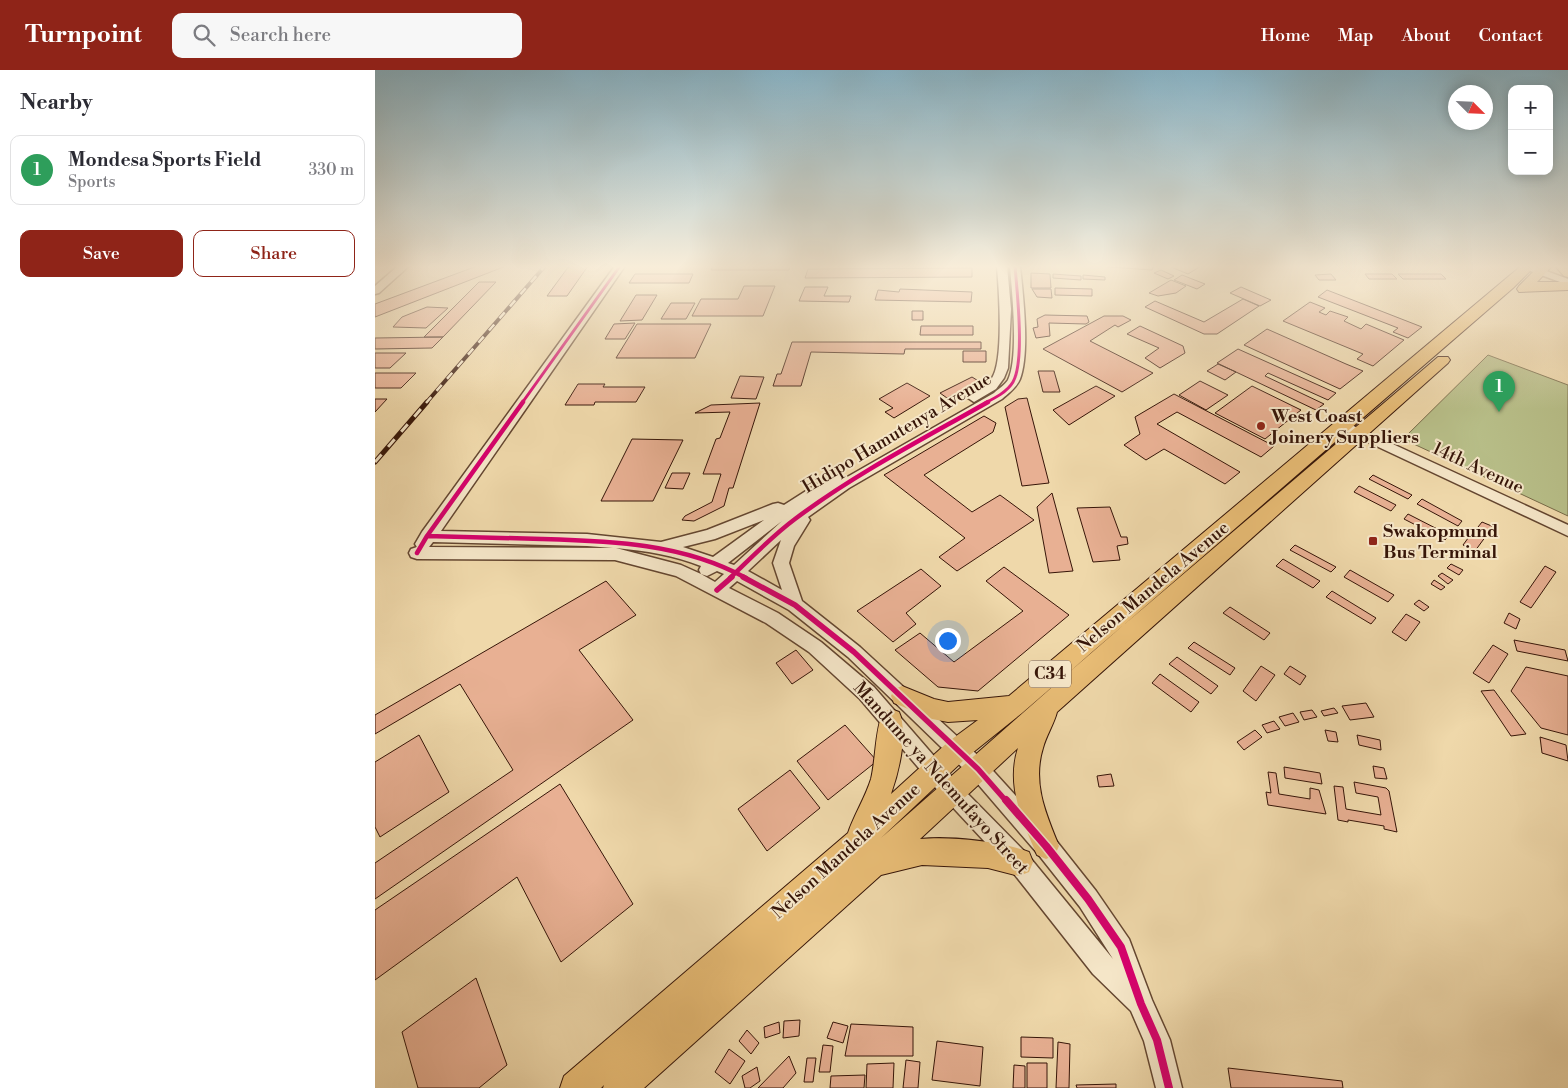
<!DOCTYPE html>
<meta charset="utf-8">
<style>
body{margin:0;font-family:"Libre Bodoni",serif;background:#f7f7f7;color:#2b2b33}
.controls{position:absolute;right:15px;top:15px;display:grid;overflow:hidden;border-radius:10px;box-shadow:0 2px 12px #0003}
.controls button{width:45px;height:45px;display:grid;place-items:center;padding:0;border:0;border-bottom:1px solid #e1e1e2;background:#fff;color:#2b2b33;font:25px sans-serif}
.compass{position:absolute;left:1073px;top:15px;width:45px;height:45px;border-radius:50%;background:#fff;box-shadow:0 2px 12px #0003;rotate:114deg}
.you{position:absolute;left:572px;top:570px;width:18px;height:18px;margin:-12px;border:4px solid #fff;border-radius:50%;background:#1a73e8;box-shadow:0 0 0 8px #1a73e833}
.badge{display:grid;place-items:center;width:32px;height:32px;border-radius:50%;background:#8f2418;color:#fff;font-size:16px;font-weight:700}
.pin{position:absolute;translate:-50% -41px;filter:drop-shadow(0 1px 2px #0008)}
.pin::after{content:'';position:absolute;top:26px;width:18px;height:15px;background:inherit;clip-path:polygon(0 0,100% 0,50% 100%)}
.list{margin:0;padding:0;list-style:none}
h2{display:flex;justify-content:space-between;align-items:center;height:65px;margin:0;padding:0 20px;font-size:21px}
h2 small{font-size:16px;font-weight:400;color:#7c7c81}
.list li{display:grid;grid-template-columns:32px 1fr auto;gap:15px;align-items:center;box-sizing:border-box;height:70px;margin:0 10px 10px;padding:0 10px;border:1px solid #e1e1e2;border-radius:10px}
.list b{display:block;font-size:19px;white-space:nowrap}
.list p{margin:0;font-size:16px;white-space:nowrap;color:#7c7c81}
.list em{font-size:16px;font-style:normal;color:#7c7c81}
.actions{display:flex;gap:10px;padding:15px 20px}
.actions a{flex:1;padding:11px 0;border:1px solid #8f2418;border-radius:10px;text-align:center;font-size:18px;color:#8f2418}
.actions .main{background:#8f2418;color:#fff}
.icon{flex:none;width:28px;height:28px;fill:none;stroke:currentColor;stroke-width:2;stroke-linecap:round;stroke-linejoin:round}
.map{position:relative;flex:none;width:1193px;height:1018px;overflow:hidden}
header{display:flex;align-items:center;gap:30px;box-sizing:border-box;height:70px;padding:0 25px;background:#8f2418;color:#fff}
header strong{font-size:24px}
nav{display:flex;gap:28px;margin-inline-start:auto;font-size:18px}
.search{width:350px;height:45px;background:#f7f7f7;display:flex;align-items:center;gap:12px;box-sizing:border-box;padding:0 18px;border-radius:10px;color:#7c7c81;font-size:19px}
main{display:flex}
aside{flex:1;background:#fff}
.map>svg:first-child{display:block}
.green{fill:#b8bf89;stroke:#776a48}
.building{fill:#e8b093;stroke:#361508}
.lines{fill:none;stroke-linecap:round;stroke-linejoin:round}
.minor-casing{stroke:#644630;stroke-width:3}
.major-casing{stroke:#361508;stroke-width:2}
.minor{fill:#f5e6c8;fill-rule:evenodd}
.major{fill:#e8bc75;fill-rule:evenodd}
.rail-far1-casing{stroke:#361508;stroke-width:4}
.rail-casing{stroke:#361508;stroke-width:5}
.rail-far1{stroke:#f5e6c8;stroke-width:2.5;stroke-dasharray:8;stroke-linecap:butt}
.rail{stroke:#f5e6c8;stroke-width:3;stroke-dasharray:10;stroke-linecap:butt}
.cycleway-far3-casing{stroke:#f5e6c8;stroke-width:5}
.cycleway-far2-casing{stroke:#f5e6c8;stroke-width:7}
.cycleway-far1-casing{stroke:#f5e6c8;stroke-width:9}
.cycleway-casing{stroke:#f5e6c8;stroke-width:11}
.cycleway-far3{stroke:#d6006c;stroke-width:3}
.cycleway-far2{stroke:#d6006c;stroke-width:4.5}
.cycleway-far1{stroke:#d6006c;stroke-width:5.5}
.cycleway{stroke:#d6006c;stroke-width:8}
.poi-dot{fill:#8f2418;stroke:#f5e6c8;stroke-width:2}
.labels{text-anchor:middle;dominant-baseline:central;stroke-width:4;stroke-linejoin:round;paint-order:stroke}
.shield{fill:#f5e6c8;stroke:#6f5442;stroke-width:1}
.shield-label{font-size:16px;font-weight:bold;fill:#361508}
.poi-label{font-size:18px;font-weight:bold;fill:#361508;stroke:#f5e6c8;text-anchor:start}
.street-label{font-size:18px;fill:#361508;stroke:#f5e6c8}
</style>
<header>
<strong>Turnpoint</strong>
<div class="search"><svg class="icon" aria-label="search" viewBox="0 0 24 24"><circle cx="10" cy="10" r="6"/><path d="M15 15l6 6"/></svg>Search here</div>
<nav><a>Home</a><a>Map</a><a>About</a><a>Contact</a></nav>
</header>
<main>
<aside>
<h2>Nearby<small></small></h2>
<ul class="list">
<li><span class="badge" style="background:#2e9e5b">1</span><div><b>Mondesa Sports Field</b><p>Sports</p></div><em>330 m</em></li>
</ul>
<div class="actions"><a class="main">Save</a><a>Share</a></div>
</aside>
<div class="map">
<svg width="1193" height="1018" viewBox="0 0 1193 1018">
<rect width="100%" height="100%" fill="#efd8aa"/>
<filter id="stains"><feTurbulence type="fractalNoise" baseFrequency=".004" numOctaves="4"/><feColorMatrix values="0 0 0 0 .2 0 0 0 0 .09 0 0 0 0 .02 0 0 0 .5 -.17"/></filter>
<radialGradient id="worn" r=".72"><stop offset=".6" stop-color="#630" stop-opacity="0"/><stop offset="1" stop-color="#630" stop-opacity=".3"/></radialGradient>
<path class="green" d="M 1113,285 L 1193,315 L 1193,446 L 1028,369 Z"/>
<path class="building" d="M 102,196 L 131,196 L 0,247 L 0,234 Z
M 194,196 L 213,196 L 192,226 L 172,226 Z
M 338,196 L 415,196 L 414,200 L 336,200 Z
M 721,196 L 778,196 L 778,197 L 777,200 Z
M 798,196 L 826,196 L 813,204 L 796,197 Z
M 597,198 L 597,207 L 430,208 L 433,199 Z
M 786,200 L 799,206 L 793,209 L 779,203 Z
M 656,203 L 675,204 L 676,218 L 656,218 Z
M 260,204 L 318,204 L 314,213 L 254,213 Z
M 678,204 L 706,206 L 706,210 L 678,208 Z
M 956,204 L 961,210 L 944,210 L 940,205 Z
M 990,204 L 1017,204 L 1022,209 L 994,209 Z
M 1023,204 L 1066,204 L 1071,209 L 1028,209 Z
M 708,205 L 730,207 L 730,210 L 708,209 Z
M 807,205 L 830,214 L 822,219 L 799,210 Z
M 796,210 L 811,216 L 801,223 L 783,226 L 774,223 Z
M 104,212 L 121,212 L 68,267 L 49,267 Z
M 369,216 L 400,216 L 388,246 L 317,246 L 326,229 L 363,229 Z
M 430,217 L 453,217 L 449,226 L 476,226 L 474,232 L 424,231 Z
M 866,217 L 896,230 L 885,236 L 855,223 Z
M 680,218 L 717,219 L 717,226 L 680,225 Z
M 525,219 L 597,222 L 596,232 L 500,230 L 503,220 L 524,222 Z
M 657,219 L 676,219 L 677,228 L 662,227 Z
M 952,220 L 1047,257 L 1033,268 L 1018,262 L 1023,258 L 943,227 Z
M 261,225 L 282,225 L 267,250 L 245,251 Z
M 868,229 L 884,236 L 842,264 L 829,264 L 770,237 L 780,231 L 829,252 Z
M 935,232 L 950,238 L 944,242 L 951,245 L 955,241 L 973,247 L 969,251 L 986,259 L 991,254 L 1029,270 L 998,296 L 982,289 L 988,284 L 908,251 Z
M 296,233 L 320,233 L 311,249 L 286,249 Z
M 52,237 L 73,238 L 51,258 L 18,257 L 27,247 Z
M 537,241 L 548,241 L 548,250 L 537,250 Z
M 670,245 L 712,246 L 714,252 L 711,254 L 674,253 L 675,266 L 661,268 L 658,258 L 663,257 L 662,249 Z
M 729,246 L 748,246 L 756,250 L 743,257 L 740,255 L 715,271 L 778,303 L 747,322 L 668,279 Z
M 260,253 L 250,269 L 230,269 L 239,254 Z
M 262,254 L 336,254 L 320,288 L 241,288 Z
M 546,256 L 598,256 L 598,265 L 545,265 Z
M 765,256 L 808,276 L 810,283 L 785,298 L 770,288 L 784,278 L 752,264 Z
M 892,259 L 971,294 L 988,301 L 965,319 L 869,275 Z
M 68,267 L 57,278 L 0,279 L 0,268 Z
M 417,272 L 606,272 L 606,279 L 530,279 L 529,284 L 436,282 L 426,316 L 398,316 L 402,304 L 406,304 Z
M 863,279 L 961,323 L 953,330 L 893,303 L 890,306 L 949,334 L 941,340 L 842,293 Z
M 588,281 L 611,281 L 611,292 L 588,292 Z
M 0,283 L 31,283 L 15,298 L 0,298 Z
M 843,294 L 861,302 L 850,310 L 832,301 Z
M 663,301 L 679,301 L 685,322 L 668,322 Z
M 0,303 L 41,303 L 26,318 L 0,318 Z
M 365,306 L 389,307 L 381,329 L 356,328 Z
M 597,307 L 605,312 L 572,328 L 565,323 Z
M 825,311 L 853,325 L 831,340 L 804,325 Z
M 532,313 L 555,326 L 519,348 L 510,342 L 518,338 L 504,329 Z
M 203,314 L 230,314 L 228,317 L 270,317 L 261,332 L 220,332 L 219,335 L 190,335 Z
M 721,316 L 740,326 L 694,355 L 678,340 Z
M 877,316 L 926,340 L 890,369 L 840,343 Z
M 799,324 L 899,376 L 886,387 L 802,342 L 782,354 L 865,402 L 850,414 L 789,379 L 771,390 L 749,375 L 765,364 L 760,347 Z
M 652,328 L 674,413 L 647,416 L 630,337 L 643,329 Z
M 0,329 L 12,329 L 0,342 Z
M 385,333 L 358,418 L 354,418 L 349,436 L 319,451 L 307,450 L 310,446 L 337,432 L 346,404 L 328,404 L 341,369 L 345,368 L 355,342 L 320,343 L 336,335 Z
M 609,346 L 621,353 L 618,362 L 549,405 L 597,442 L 625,425 L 659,450 L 582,501 L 564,487 L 590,468 L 509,405 Z
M 257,369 L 308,370 L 278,431 L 226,431 Z
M 297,403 L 315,403 L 308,419 L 290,418 Z
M 998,405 L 1037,425 L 1033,429 L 994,409 Z
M 984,416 L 1021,435 L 1016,441 L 979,422 Z
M 677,423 L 698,501 L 674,503 L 662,437 Z
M 1047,429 L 1087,451 L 1083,456 L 1042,434 Z
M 735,437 L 746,467 L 752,467 L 753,474 L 742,476 L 745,490 L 718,492 L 702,438 Z
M 1033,444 L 1074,465 L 1070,470 L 1029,449 Z
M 1107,452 L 1119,457 L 1115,463 L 1103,457 Z
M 1099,460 L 1111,466 L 1100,481 L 1088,475 Z
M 920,475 L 961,497 L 956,502 L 915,480 Z
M 908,489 L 945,511 L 938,518 L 901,496 Z
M 1076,494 L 1088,500 L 1084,505 L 1072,498 Z
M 1170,496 L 1181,502 L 1156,538 L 1145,532 Z
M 629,497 L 694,545 L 603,621 L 563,617 L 520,580 L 545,563 L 579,592 L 648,541 L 611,511 Z
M 546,499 L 566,516 L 531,543 L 541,554 L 518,572 L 482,541 Z
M 975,500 L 1019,525 L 1013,532 L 969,507 Z
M 1067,503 L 1078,510 L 1073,514 L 1063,506 Z
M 1059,510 L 1070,517 L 1066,520 L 1056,514 Z
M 231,511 L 261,545 L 204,580 L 258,650 L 0,829 L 0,793 L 138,700 L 85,614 L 0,664 L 0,645 Z
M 957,521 L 1001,548 L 996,554 L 951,527 Z
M 1044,530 L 1054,537 L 1049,541 L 1039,534 Z
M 855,537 L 895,563 L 889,570 L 848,543 Z
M 1134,543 L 1145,549 L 1141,559 L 1129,553 Z
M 1031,544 L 1045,552 L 1031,571 L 1017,562 Z
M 1139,570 L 1190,580 L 1193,591 L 1142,581 Z
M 819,572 L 860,598 L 855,605 L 813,578 Z
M 1118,575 L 1133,584 L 1114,613 L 1098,603 Z
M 421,580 L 438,600 L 417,614 L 401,593 Z
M 802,587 L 843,616 L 836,624 L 794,594 Z
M 886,596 L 900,605 L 881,631 L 868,621 Z
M 915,596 L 931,606 L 925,615 L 909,604 Z
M 1151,597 L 1193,606 L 1193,665 L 1166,658 L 1136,621 Z
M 785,604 L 824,632 L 816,642 L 777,613 Z
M 1119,620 L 1151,664 L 1136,666 L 1106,621 Z
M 991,633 L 999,647 L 975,650 L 967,636 Z
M 959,638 L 963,643 L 949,646 L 946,641 Z
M 937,640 L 942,647 L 929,650 L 925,642 Z
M 918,643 L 924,652 L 910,656 L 904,647 Z
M 899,651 L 905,659 L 892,663 L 887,655 Z
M 470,655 L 502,691 L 453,730 L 422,691 Z
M 880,660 L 887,667 L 869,680 L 862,672 Z
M 950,660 L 961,662 L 963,672 L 953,671 Z
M 44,665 L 74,722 L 5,767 L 0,757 L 0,692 Z
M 982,665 L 1005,670 L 1006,680 L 984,675 Z
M 1165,667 L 1191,675 L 1193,691 L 1167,683 Z
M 998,696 L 1009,698 L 1012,709 L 1000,708 Z
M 909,697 L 945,703 L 947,714 L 910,708 Z
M 415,700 L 445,738 L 392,781 L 363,739 Z
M 893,702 L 901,703 L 904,724 L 935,729 L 935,718 L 944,720 L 951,744 L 893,735 L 891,722 L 896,723 Z
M 736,704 L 739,716 L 724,717 L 722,706 Z
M 979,712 L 1011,718 L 1014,721 L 1022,762 L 1009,759 L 1009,756 L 973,750 L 973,752 L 963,750 L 959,716 L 968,717 L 971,739 L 1006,745 L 1003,727 L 981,723 Z
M 185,714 L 258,834 L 186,892 L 142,807 L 0,910 L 0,840 Z
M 101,908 L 132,995 L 104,1018 L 43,1018 L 27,962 Z
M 425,950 L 424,966 L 408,968 L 409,951 Z
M 404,952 L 405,963 L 390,968 L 389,957 Z
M 458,952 L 473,956 L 468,973 L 452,968 Z
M 476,954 L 538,957 L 538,986 L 470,986 Z
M 372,960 L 384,973 L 376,984 L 364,971 Z
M 646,967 L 678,968 L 678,988 L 646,987 Z
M 562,971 L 608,977 L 605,1016 L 557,1010 Z
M 683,972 L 695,974 L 694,1018 L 681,1018 Z
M 448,975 L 458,976 L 455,1002 L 444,1002 Z
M 354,979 L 370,991 L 355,1014 L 340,1002 Z
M 414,986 L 421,1003 L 408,1018 L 383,1018 Z
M 432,988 L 441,988 L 438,1012 L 429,1012 Z
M 531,990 L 545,992 L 543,1018 L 528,1018 Z
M 519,993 L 518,1018 L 491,1018 L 492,994 Z
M 652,993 L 672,993 L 672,1018 L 652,1018 Z
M 639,995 L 650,996 L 650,1018 L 638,1018 Z
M 382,997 L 385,1011 L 375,1018 L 370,1018 L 367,1006 Z
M 853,998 L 967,1011 L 968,1018 L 856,1018 Z
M 490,1005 L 489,1018 L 455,1018 L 456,1006 Z
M 741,1014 L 741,1018 L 702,1018 L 701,1015 Z"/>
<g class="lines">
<g class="minor-casing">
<path id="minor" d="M 23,196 L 34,196 L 4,223 L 0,224 L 0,216 Z
M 240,196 L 250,196 L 66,461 L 212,464 L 286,472 L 332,460 L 398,434 L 403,433 L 409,435 L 456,405 L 466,405 L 467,410 L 619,323 C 623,319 630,315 633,310 C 644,287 637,223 635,196 L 645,196 C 648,225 655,282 645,309 C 642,317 634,323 627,329 L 474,418 L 433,447 L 435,450 L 419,476 L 414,493 L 427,531 L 485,577 L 610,692 L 679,768 L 721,821 L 754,869 L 777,930 L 795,970 L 807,1018 L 781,1018 L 769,971 L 756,941 L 718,904 L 636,800 L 571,730 L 485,629 L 434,582 L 391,553 L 301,506 L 240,490 L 42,489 L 36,487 L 34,483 L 36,479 L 42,477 L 40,474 L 47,462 ZM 389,450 L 338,487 L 308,477 L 340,469 ZM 407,451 L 359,495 L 353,493 ZM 406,470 L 398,493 L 407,520 L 373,501 ZM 58,472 L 212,476 L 238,478 L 54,477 ZM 241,478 C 271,481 298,485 326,496 L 324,500 L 326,504 L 306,495 ZM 342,501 L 349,504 L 340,512 L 326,504 L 332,506 ZM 362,511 L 414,540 L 473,587 L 596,706 L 663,784 L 705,837 L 738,889 L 652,784 L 585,716 L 499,617 L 446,572 L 403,543 L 354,518 Z
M 622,196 L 632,196 L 636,239 L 633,298 L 629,308 L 621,319 L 599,332 L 593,328 C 599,320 611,318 617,308 C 629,290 624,220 622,196 Z
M 1142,196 L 1158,196 L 1193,209 L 1193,215 Z
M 970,352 L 1193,455 L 1193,466 L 965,359 L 963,356 L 965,353 Z"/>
</g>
<g class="major-casing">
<path id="major" d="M 1146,196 L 1160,196 L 1138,218 L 647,643 L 591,688 L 506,768 L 717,582 L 1063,287 L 1073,287 L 1075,290 L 1073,293 L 682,642 C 679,654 671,666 668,678 C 657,713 671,744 684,776 L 680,785 L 671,789 L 662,785 C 647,751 631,715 643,678 L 545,769 C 574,766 626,771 654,782 L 658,792 L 654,802 L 644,806 L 613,798 L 547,795 L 506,805 L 269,1018 L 228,1018 L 229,1015 L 226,1018 L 185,1018 L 189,1006 L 473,763 C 479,745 490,728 496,709 C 501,688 500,660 508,642 L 516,639 L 524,642 C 534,663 523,704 516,724 L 573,672 L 603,650 L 573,652 L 557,649 L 519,633 L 516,626 L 519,619 L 527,616 L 559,629 L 573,632 L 634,626 Z
M 1164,196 L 1177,196 L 1162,212 L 1193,212 L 1193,220 L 1144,222 L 1142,219 L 1144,216 Z
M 1180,196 L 1193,196 L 1193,207 L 1189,206 Z"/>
</g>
<use href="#minor" class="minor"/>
<use href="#major" class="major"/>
<g class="rail-far1-casing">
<path id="rail-far1" d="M 51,333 L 170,196"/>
</g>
<g class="rail-casing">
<path id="rail" d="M 0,392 L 52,332"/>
</g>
<use href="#rail-far1" class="rail-far1"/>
<use href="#rail" class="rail"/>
<g class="cycleway-far3-casing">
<path id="cycleway-far3" d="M 147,333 L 245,196
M 610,333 C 620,328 632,322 638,312 C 650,291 642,221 640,196"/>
</g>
<g class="cycleway-far2-casing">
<path id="cycleway-far2" d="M 52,466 C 90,467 128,468 167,469 C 236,471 308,473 371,508
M 42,483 L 52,466 L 148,332
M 355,508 C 376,488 397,466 420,449 C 480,404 548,369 613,332"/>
</g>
<g class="cycleway-far1-casing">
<path id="cycleway-far1" d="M 368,507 L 420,535 L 479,582 L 603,699 L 632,732
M 342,520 L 357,507"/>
</g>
<g class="cycleway-casing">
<path id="cycleway" d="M 631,730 L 671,776 L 713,829 L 746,877 L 766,934 L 782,970 L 794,1018"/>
</g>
<use href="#cycleway-far3" class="cycleway-far3"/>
<use href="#cycleway-far2" class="cycleway-far2"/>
<use href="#cycleway-far1" class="cycleway-far1"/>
<use href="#cycleway" class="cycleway"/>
</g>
<linearGradient id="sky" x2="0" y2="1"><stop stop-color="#89b7cc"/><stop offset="0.58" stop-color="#f8edd9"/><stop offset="1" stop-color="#f8edd9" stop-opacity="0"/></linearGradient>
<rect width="1193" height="339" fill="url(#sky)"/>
<g class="poi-dot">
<circle cx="886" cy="356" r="5"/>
<rect x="993" y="466" width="10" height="10" rx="2.5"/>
</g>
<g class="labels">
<rect class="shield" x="654" y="590.5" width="42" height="27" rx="4"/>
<g class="shield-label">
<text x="675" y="604">C34</text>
</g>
<g class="poi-label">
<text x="896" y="346">West Coast<tspan x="896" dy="21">Joinery Suppliers</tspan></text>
<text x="1008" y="461">Swakopmund<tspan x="1008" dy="21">Bus Terminal</tspan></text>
</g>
<g class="street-label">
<text transform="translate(522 363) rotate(-31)">Hidipo Hamutenya Avenue</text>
<text transform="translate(1103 398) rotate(25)">14th Avenue</text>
<text transform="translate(778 517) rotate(-40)">Nelson Mandela Avenue</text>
<text transform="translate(566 708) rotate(48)">Mandume ya Ndemufayo Street</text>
<text transform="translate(471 781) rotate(-42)">Nelson Mandela Avenue</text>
</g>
</g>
<rect width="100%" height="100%" filter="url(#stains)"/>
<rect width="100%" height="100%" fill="url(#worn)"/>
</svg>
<div class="controls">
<button>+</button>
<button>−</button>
</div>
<svg class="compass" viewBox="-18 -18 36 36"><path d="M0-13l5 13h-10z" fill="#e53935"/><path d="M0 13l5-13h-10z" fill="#7c7c81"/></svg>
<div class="you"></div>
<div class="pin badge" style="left:1124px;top:342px;background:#2e9e5b">1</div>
</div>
</main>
